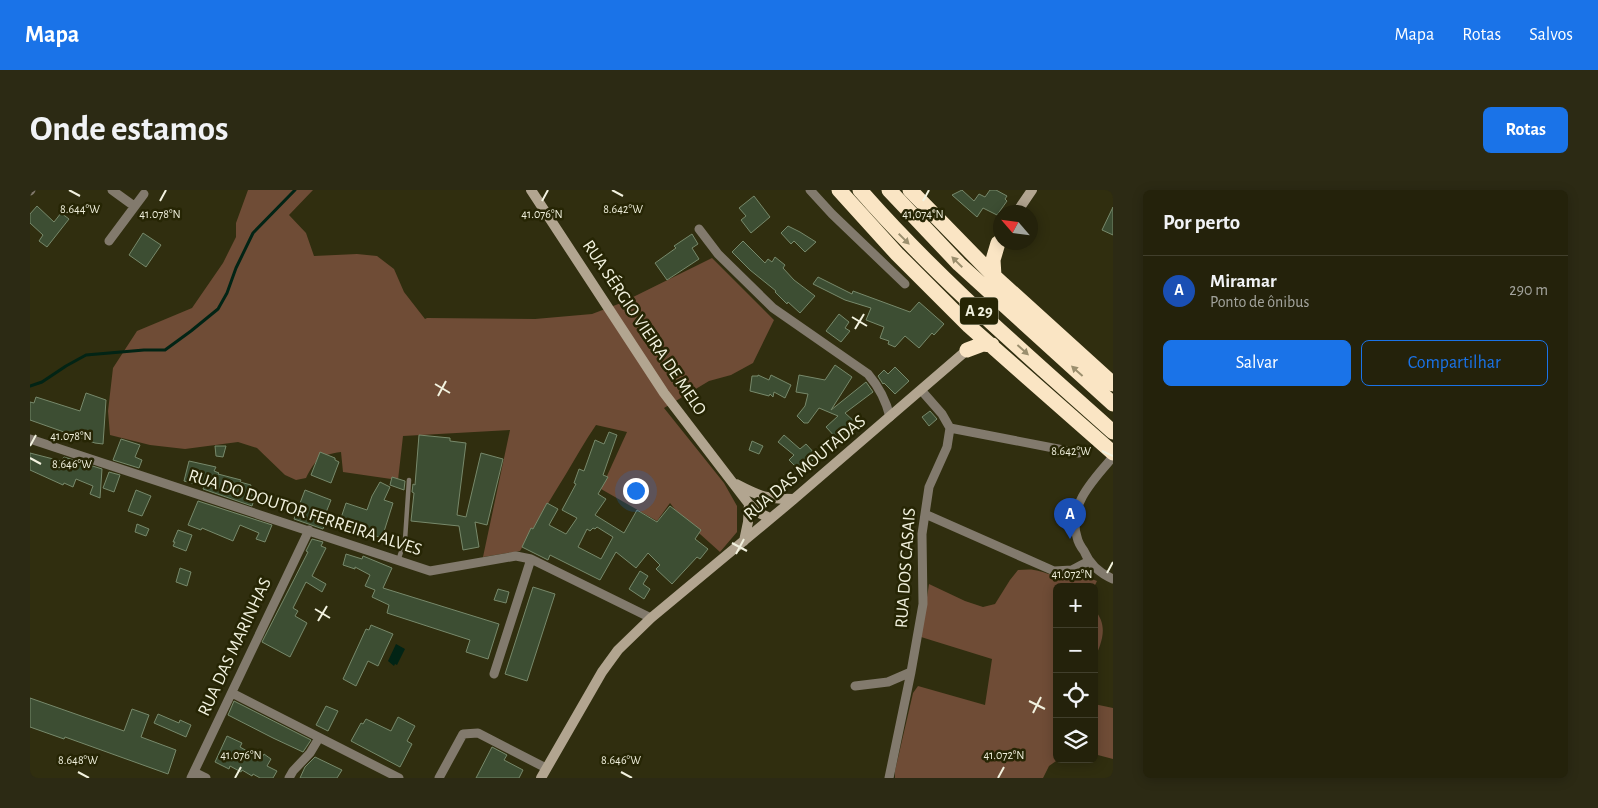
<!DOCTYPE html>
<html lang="pt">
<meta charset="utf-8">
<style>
body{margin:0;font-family:"Alegreya Sans",sans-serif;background:#2c2a14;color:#f1f3f6}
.controls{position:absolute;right:15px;bottom:15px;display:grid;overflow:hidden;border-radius:8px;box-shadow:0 2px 12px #0003}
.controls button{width:45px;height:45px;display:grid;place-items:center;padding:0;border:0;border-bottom:1px solid #413f2c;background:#24220b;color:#f1f3f6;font:25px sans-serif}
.compass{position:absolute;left:963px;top:15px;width:45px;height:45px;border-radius:50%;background:#24220b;box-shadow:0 2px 12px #0003;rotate:298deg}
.you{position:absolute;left:605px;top:300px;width:18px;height:18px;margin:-12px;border:4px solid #fff;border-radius:50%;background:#1a73e8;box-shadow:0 0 0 8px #1a73e833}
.badge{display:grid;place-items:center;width:32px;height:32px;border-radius:50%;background:#1a73e8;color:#fff;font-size:16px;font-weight:700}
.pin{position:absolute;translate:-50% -41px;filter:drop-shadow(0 1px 2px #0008)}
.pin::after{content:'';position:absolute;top:26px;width:18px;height:15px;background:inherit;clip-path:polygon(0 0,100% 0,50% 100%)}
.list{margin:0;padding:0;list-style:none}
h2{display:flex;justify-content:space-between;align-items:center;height:65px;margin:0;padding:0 20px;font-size:21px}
h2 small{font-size:16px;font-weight:400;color:#a3a49d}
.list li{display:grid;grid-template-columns:32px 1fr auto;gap:15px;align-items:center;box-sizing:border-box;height:70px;padding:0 20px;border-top:1px solid #413f2c}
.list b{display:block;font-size:19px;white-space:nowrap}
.list p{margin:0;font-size:16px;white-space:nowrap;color:#a3a49d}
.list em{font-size:16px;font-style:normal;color:#a3a49d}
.actions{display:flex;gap:10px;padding:15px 20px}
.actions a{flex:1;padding:11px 0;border:1px solid #1a73e8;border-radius:8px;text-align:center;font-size:18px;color:#1a73e8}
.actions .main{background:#1a73e8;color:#fff}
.icon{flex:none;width:28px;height:28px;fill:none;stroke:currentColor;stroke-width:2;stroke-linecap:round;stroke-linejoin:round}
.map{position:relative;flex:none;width:1083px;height:588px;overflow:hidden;border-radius:8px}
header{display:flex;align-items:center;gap:30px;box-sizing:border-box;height:70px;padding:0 25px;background:#1a73e8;color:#fff}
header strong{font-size:24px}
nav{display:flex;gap:28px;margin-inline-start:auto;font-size:18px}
.intro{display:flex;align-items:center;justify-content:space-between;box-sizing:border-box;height:120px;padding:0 30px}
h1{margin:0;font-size:35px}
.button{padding:12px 22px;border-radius:8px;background:#1a73e8;color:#fff;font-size:18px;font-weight:700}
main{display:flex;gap:30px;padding:0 30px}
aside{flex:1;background:#24220b;border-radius:8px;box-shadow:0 2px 12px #0003}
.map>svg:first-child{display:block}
.green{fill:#6f4c36}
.water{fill:#022415}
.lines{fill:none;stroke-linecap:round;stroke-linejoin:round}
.stream{stroke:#022415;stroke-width:3}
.building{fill:#3d4e33;stroke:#77896b;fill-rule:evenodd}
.lane{stroke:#827a6d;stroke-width:4.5}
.street{stroke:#827a6d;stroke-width:9}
.secondary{stroke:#b2a590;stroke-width:10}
.highway{stroke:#fae5c4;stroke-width:15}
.oneway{fill:#9b8f6e}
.ticks{fill:none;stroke:#f2f2df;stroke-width:2}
.labels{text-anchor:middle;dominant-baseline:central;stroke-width:5;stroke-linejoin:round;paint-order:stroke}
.shield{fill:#262504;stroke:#b5b49d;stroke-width:1}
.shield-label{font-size:16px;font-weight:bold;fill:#f2f2df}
.street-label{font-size:18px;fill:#f2f2df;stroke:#262504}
.ticks-label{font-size:12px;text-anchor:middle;fill:#f2f2df;stroke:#262504;stroke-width:5;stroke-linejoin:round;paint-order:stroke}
</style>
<header>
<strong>Mapa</strong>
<nav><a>Mapa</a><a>Rotas</a><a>Salvos</a></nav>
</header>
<div class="intro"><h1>Onde estamos</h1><a class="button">Rotas</a></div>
<main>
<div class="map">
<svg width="1083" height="588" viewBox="0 0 1083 588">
<rect width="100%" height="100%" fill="#302e0f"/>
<path class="green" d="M 218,0 L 283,0 L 259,25 L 276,43 L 284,66 L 327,64 L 347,66 L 364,79 L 374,102 L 395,129 L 397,128 L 505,129 L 562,124 L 591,113 L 682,68 L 744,130 L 723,173 L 701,185 L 679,191 L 634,218 L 694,293 L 707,316 L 707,342 L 690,362 L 650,326 L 640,313 L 627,331 L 571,299 L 597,242 L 566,235 C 555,251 546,267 536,284 C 520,310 505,335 490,361 L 453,367 L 480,240 L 373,246 L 368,290 L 313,282 L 311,262 C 289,265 286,269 276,288 L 266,290 L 255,285 L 227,258 L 208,252 L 155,259 L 120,255 L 80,245 L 78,221 L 83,178 L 107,141 L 162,118 L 193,73 L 206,47 L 206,33 Z
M 988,380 C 993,380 999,379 1004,380 C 1012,381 1019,385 1028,386 C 1044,388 1050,383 1067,391 L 1064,397 L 1027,397 L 1027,569 L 1029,569 L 1019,576 L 1013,588 L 865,588 L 865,581 L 883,503 L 888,496 L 955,515 L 962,469 L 891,447 L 899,394 L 935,411 L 953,417 L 965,414 L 980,390 Z
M 1064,419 C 1079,436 1072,452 1064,470 Z
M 1064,514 L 1083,518 L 1083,569 L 1064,564 Z"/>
<path class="water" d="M 366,454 L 375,459 L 367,475 L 365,474 L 364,476 L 358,471 Z"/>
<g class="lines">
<path class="stream" d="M 0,196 L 12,192 L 36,176 L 56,165 L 114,160 L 135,160 L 161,141 L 188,119 L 197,103 L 206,78 L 223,43 L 265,0"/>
</g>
<path class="building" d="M 932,0 L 944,11 L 949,4 L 955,7 L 960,0 L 966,0 L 977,6 L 975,9 L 977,11 L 967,25 L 953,18 L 947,27 L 922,5 Z
M 724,6 L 740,27 L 721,43 L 711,30 L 716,26 L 709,18 Z
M 7,16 L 24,32 L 31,23 L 39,29 L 17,57 L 9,51 L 13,45 L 0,33 L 0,24 Z
M 1083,17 L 1083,45 L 1072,40 Z
M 758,36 L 770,42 L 786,52 L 775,62 L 764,51 L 761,54 L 751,43 Z
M 113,43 L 131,55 L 116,77 L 99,65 Z
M 662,44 L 668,54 L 662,58 L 669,69 L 637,90 L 625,73 L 646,58 L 644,56 Z
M 713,51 L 735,73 L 738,69 L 742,72 L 745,67 L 755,75 L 753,78 L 764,90 L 785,106 L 770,123 L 758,112 L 757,114 L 745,102 L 746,101 L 720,80 L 702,62 Z
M 788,87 L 822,104 L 823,101 L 880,122 L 889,112 L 914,134 L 904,145 L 902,143 L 889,158 L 875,146 L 865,157 L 858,154 L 859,151 L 850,148 L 854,137 L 836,130 L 841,118 L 815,110 L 783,94 Z
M 809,124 L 819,132 L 815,138 L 820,141 L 811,152 L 796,141 Z
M 805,175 L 822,187 L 801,220 L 836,192 L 843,202 L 815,223 L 825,232 L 807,249 L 796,237 L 808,226 L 789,218 L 778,233 L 774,233 L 767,226 L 775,216 L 778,204 L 766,202 L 769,185 L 795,190 Z
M 865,177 L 879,191 L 865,204 L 854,193 L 853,194 L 848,186 L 854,180 L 858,184 Z
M 728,185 L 739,190 L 741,185 L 761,195 L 755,208 L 744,202 L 743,207 L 740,204 L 739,206 L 720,201 L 722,186 L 728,186 Z
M 56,203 L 76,210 L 73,254 L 65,253 L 0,230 L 0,212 L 4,213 L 6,207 L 50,221 Z
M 900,221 L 907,229 L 899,236 L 892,227 Z
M 579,242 L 587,245 L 573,285 L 578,287 L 568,304 L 576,309 L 565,325 L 594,343 L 607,320 L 627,332 L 640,316 L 671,340 L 665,349 L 678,359 L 670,369 L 667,367 L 642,394 L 626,379 L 630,375 L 618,363 L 606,378 L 586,362 L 570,390 L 520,365 L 518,370 L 492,357 L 501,338 L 503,339 L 517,313 L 528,319 L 519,335 L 536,344 L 547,328 L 532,320 L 546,294 L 544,293 L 549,279 L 554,281 L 565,250 L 574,254 ZM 567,337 L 583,347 L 571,369 L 548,357 L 557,339 L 560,341 L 563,338 L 565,339 Z
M 389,245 L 420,248 L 420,251 L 436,253 L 427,325 L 436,327 L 451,263 L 473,269 L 457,335 L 445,332 L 449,357 L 433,360 L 429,336 L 381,331 L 384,303 L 382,302 L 383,294 L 385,295 Z
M 754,245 L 770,259 L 776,254 L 787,266 L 771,282 L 759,270 L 764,265 L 748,252 Z
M 91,249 L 110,255 L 105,267 L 112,270 L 109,278 L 83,270 Z
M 722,251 L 733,256 L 729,264 L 719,260 Z
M 185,256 L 196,256 L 193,267 L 186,266 Z
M 290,262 L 305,268 L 305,270 L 309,272 L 301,293 L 281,285 Z
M 0,263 L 31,271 L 34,267 L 72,279 L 70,308 L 60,304 L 63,296 L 46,289 L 43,297 L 34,293 L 33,295 L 0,280 Z
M 159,271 L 186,277 L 184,281 L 189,283 L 188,284 L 211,290 L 210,292 L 221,295 L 218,304 L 225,306 L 222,316 L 173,299 L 174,296 L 154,291 Z
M 79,282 L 90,285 L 84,302 L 73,298 Z
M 362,287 L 375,291 L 374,300 L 360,295 Z
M 350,292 L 360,297 L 354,310 L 363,313 L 352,348 L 309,334 L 316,313 L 337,320 L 342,306 Z
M 106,300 L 121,306 L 112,326 L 98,321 Z
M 275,300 L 301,310 L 295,325 L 298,326 L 293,339 L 264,329 Z
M 168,311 L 242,335 L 235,352 L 226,349 L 229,343 L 210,335 L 203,351 L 172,338 L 171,340 L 158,335 Z
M 107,334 L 119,339 L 116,346 L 105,342 Z
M 148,340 L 162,345 L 156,361 L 143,356 L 145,352 L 143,352 Z
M 282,349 L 293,352 L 291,356 L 296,358 L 282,386 L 296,394 L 292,402 L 276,392 L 263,418 L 268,421 L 265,426 L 277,433 L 260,467 L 232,452 L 278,362 L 276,361 Z
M 316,364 L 332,369 L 333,366 L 362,378 L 353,398 L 469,434 L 458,469 L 436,462 L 440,450 L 357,423 L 359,415 L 342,407 L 345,400 L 335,396 L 340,385 L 325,377 L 325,379 L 313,375 Z
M 150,378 L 161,382 L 157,396 L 146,392 Z
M 610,381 L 618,386 L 613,394 L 620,399 L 614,409 L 599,399 Z
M 503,397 L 525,404 L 497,491 L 475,484 Z
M 468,399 L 479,402 L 476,413 L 464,410 Z
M 341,435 L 363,444 L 348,476 L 338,471 L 326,496 L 313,489 L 336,439 L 339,440 Z
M 0,508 L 94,541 L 102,519 L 119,525 L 111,547 L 146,560 L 138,584 L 35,547 L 34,549 L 0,537 Z
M 204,511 L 273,546 L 281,550 L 273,562 L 243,548 L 198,525 Z
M 296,516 L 308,521 L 298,541 L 286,535 Z
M 128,524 L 149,533 L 150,530 L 161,535 L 156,547 L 124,533 Z
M 368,527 L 385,536 L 377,551 L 382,554 L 370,577 L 321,551 L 331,533 L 333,534 L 336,529 L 361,541 Z
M 197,546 L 212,553 L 210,557 L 231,569 L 234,564 L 241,569 L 237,576 L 247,581 L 243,588 L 230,588 L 223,584 L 222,586 L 212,580 L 211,582 L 200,576 L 199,579 L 185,572 Z
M 462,557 L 477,565 L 474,570 L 493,580 L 489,588 L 446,588 Z
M 285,567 L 312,580 L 307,588 L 270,588 L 275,577 Z"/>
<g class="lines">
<path class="lane" d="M 368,371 L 375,350 L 379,290"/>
<path class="street" d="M 82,0 L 104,16
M 780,0 L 802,24 L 875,94
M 0,1 L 1,0
M 669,39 L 688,64 L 743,118 L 838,184 C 849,197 856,210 860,227
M 79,51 L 114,4
M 920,238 L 1049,263
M 0,249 L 400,381 L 486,366 L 501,369 L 621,428
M 1083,267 C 1064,289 1037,316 1047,347 C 1048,352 1051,357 1054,361 C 1060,375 1069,383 1083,389
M 895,324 L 1024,381 L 1042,380 L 1059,371
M 464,484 L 501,369
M 825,496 L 858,492 L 881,482
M 202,503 L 369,588
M 164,582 L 176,588
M 161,588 L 279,340
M 259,588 L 263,581 L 280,563 L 289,548
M 409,588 L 433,544 L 448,543 L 516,578
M 859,588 L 881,482 L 893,414 L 892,344 L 899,297 L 917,257 L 920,238 L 912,224 L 891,200"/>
<path class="secondary" d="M 501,0 L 634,203 L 719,314 L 729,323 L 740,328
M 987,22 L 1002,0
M 706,294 C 731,307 736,309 764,309
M 714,351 L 718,332 L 719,314
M 511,588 L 572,482 L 588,460 L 621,428 L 764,309 L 937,160"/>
<path class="highway" d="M 809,0 L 867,64 L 939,136 L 1083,263
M 830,0 C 907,88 996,164 1083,242
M 859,0 L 929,74 L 1083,214
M 880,0 L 964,86 L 1083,194
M 964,86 L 963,70 L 968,53
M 937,160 L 953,154 L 962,155"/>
</g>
<defs><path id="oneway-solid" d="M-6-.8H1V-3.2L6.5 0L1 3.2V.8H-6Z" transform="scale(1.25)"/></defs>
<g class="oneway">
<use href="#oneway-solid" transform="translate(874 49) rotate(45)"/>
<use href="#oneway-solid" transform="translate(927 72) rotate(-135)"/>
<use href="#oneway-solid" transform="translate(993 160) rotate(42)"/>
<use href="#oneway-solid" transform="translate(1047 181) rotate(-138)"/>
</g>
<path class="ticks" d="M 39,0 L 50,6M 582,0 L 593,6M 130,11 L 136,0M 512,11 L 518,0M 893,11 L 899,0M 822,127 L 837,136M 825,139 L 834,124M 405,194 L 420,203M 408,206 L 416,191M 0,256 L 6,245M 1072,261 L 1083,266M 0,268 L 11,274M 702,353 L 717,361M 706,364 L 714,349M 1077,383 L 1083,372M 285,419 L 300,428M 288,431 L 297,416M 999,511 L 1015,519M 1003,523 L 1011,507M 48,582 L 59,588M 591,582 L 602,588M 205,588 L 211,577M 968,588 L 974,577"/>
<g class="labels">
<rect class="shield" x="930" y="107.5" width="38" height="27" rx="4"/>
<g class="shield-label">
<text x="949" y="121">A 29</text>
</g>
<g class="street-label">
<text transform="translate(614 138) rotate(56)">RUA SÉRGIO VIEIRA DE MELO</text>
<text transform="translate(775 278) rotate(-40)">RUA DAS MOUTADAS</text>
<text transform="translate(275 323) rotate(18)">RUA DO DOUTOR FERREIRA ALVES</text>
<text transform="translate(876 378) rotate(-86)">RUA DOS CASAIS</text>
<text transform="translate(205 457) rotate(-65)">RUA DAS MARINHAS</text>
</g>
</g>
<g class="ticks-label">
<text x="50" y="23">8.644°W</text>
<text x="593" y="23">8.642°W</text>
<text x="130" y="28">41.078°N</text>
<text x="512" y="28">41.076°N</text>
<text x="893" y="28">41.074°N</text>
<text x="41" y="250">41.078°N</text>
<text x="1041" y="265">8.642°W</text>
<text x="42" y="278">8.646°W</text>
<text x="1042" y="388">41.072°N</text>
<text x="211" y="569">41.076°N</text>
<text x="974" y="569">41.072°N</text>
<text x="48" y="574">8.648°W</text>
<text x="591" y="574">8.646°W</text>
</g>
</svg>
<div class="controls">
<button>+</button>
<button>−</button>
<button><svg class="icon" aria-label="locate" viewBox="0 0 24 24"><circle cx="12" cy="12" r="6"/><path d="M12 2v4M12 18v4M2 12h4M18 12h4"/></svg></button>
<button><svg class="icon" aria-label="layers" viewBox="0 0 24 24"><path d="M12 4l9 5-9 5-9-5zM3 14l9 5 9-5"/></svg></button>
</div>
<svg class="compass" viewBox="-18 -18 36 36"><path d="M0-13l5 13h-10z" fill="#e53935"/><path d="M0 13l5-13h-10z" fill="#a3a49d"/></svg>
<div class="you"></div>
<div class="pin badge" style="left:1040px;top:349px;background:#1a4fb4">A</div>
</div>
<aside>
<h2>Por perto<small></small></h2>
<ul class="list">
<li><span class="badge" style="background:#1a4fb4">A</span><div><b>Miramar</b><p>Ponto de ônibus</p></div><em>290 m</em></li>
</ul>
<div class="actions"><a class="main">Salvar</a><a>Compartilhar</a></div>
</aside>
</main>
